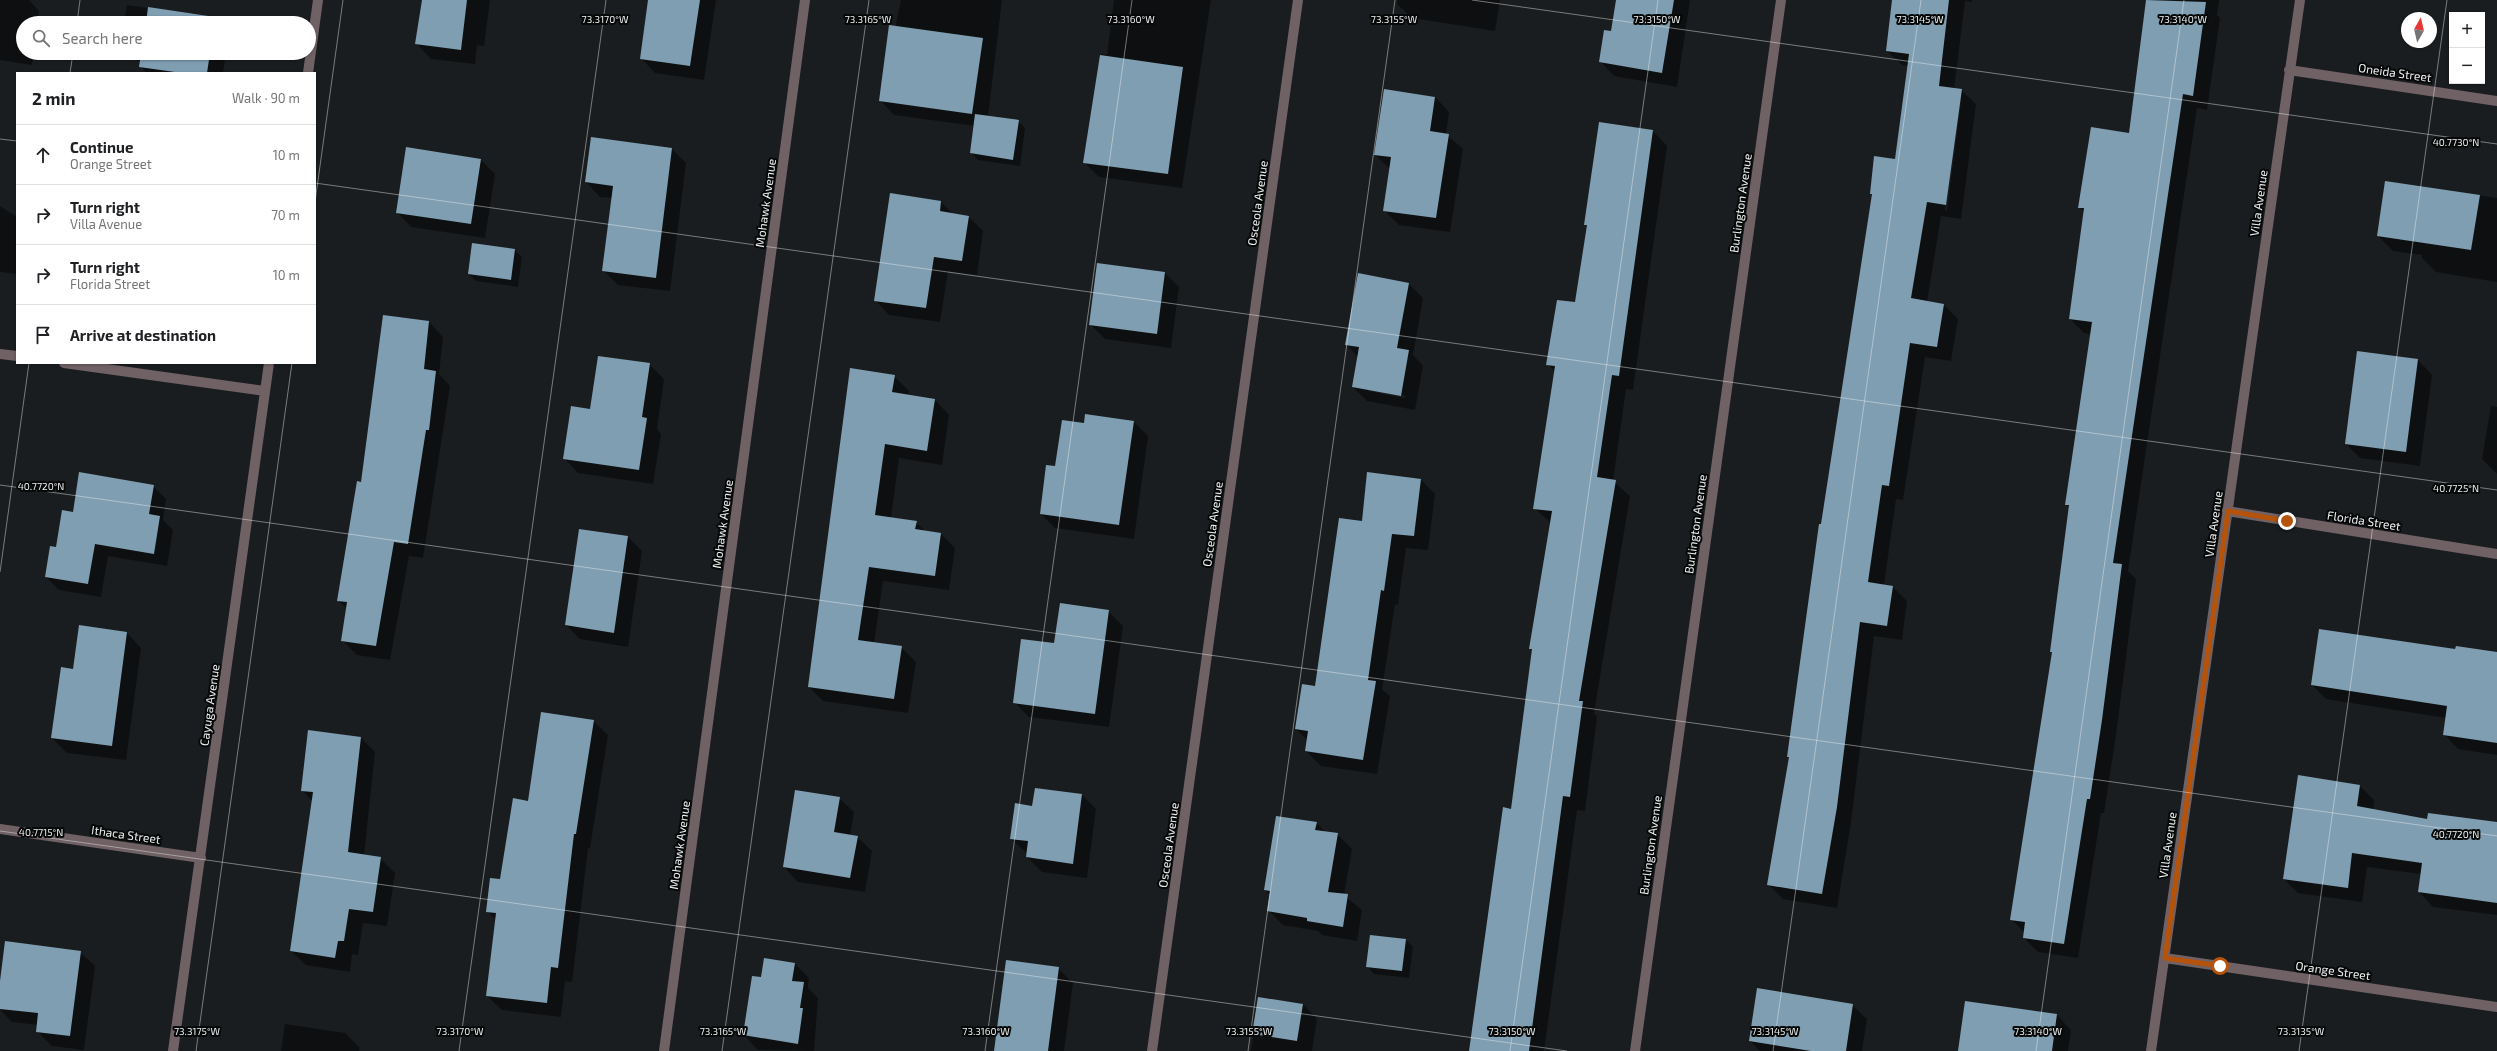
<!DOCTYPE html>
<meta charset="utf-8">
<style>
body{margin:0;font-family:"Exo 2",sans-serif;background:#f2f2f2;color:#202124}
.controls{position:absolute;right:12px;top:12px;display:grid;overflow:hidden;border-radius:0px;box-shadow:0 1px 3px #0004}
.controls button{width:36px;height:36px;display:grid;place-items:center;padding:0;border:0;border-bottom:1px solid #e0e0e0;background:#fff;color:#202124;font:20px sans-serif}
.compass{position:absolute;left:2401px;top:12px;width:36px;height:36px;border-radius:50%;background:#fff;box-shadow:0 1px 3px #0004;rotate:8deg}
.stop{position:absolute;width:12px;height:12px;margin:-9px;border:3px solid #b45309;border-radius:50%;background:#fff}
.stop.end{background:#b45309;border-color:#fff;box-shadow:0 1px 4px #0008}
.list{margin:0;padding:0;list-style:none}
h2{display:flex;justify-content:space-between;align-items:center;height:52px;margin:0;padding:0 16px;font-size:17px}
h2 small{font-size:13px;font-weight:400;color:#757577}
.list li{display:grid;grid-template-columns:26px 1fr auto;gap:12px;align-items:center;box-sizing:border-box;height:60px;padding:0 16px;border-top:1px solid #e0e0e0}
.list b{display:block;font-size:15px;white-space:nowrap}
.list p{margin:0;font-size:13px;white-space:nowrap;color:#757577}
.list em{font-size:13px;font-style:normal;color:#757577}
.icon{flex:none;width:22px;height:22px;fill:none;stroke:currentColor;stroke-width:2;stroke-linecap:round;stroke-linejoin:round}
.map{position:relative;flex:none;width:2497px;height:1051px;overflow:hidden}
.search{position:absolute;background:#fff;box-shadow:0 1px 3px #0004;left:16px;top:16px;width:300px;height:44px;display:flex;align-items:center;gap:10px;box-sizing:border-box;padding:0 14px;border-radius:22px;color:#757577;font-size:15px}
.panel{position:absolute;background:#fff;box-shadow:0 1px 3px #0004;left:16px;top:72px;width:300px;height:292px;border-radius:0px}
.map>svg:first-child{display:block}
.shadow{fill:#0007;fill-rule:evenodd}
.building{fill:#7f9eb2}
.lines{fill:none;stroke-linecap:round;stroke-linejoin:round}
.minor{stroke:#706165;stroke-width:10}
.route{stroke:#b45309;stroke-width:5}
.ticks{fill:none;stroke:#edeff0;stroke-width:1;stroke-opacity:0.45}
.labels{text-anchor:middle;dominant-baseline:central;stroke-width:4;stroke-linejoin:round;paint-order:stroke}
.street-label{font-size:12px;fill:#edeff0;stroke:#060808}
.ticks-label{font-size:10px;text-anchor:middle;fill:#edeff0;stroke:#060808;stroke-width:4;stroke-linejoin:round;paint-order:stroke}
</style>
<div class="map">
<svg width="2497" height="1051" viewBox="0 0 2497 1051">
<rect width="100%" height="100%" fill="#1a1d1f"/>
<path class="shadow" d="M 0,0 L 29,0 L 39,11 L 38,23 L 23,23 L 23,53 L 33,53 L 32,65 L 0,60 Z
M 423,0 L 490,0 L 484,46 L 477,45 L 475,64 L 431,59 L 417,44 Z
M 649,0 L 716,0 L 704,80 L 655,73 L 641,58 Z
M 901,0 L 1002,0 L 988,117 L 1018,121 L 1025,128 L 1020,166 L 978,160 L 971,152 L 975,126 L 894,115 L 880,100 Z
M 1114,0 L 1211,0 L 1182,188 L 1099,177 L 1084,162 L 1101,54 L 1107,55 Z
M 1398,0 L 1500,0 L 1495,31 L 1412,18 L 1397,4 Z
M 1617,0 L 1690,0 L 1677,87 L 1614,76 L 1600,61 L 1612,32 Z
M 1893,0 L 1972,0 L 1972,2 L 1965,1 L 1954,89 L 1961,90 L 1976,104 L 1961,219 L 1941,216 L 1927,302 L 1943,304 L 1958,319 L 1951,361 L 1925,357 L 1903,500 L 1896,499 L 1884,585 L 1893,587 L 1907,601 L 1902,640 L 1874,636 L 1851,822 L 1837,908 L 1783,899 L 1768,884 L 1790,758 L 1822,525 L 1872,196 L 1871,194 L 1895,160 L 1909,66 L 1902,65 L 1887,51 ZM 1959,101 L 1961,101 L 1947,210 L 1945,210 Z
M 2148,0 L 2219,0 L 2217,15 L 2220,18 L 2207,110 L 2197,108 L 2128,571 L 2136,579 L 2116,735 L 2104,813 L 2101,813 L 2078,958 L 2038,952 L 2024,938 L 2025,933 L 2011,919 L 2053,653 L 2070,508 L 2066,504 L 2091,334 L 2084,333 L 2070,319 L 2085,213 L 2079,207 L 2130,134 Z
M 127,5 L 215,18 L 220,23 L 124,23 Z
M 128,53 L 226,53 L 223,73 L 147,73 L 140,66 L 141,61 L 135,60 Z
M 1435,97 L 1449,112 L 1446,134 L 1463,149 L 1450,232 L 1399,225 L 1385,211 L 1390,169 L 1375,155 Z
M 1600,123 L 1653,131 L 1667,146 L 1633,390 L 1626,389 L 1613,481 L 1630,496 L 1594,713 L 1597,717 L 1585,811 L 1577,810 L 1544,1051 L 1470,1051 L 1512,810 L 1533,651 L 1530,648 L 1551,523 L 1534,508 L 1555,372 L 1548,364 L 1576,303 L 1588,227 L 1585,224 Z
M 407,148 L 481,160 L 495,174 L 485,238 L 411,227 L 397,212 Z
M 672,149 L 686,163 L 670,291 L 618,285 L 603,270 L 612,198 L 600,197 L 586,182 Z
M 2386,182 L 2497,198 L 2497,282 L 2436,272 L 2422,258 L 2422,255 L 2393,251 L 2378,236 Z
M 941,202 L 953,214 L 969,217 L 983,231 L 977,275 L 948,271 L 940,322 L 889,315 L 875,300 Z
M 0,206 L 17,217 L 17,274 L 0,272 Z
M 515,250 L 522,257 L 518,287 L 476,281 L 469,274 Z
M 1165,273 L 1179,287 L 1171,348 L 1105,339 L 1091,325 Z
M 1409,284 L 1423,298 L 1413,355 L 1423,366 L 1415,410 L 1367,401 L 1353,387 L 1358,357 L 1346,344 ZM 1368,389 L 1406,396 L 1405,398 L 1368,391 Z
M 429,322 L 443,337 L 439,374 L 450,386 L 423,558 L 409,556 L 390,660 L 357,655 L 342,640 L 347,609 L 338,600 L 362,483 Z
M 2418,360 L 2432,375 L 2420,466 L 2360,458 L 2346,444 Z
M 649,364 L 664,379 L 657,429 L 661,434 L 653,484 L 578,473 L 564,458 L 591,411 Z
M 894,376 L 909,391 L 908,396 L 935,400 L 949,415 L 942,465 L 899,458 L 891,518 L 916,522 L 926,532 L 941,534 L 955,548 L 949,590 L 883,581 L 874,643 L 901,647 L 916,662 L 908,713 L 823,701 L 809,687 Z
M 2491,406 L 2497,407 L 2497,474 L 2482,459 Z
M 1134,422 L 1148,436 L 1134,539 L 1055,528 L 1041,514 L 1056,468 L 1085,424 Z
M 1421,480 L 1435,494 L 1428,550 L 1406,548 L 1398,605 L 1395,604 L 1382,689 L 1390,696 L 1377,774 L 1321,766 L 1306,751 L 1308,741 L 1296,729 L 1316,687 L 1362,522 Z
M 153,486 L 166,499 L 163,520 L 173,530 L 167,566 L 108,556 L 101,597 L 59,590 L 46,577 L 73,513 Z
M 628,537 L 642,551 L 628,647 L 580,639 L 566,625 Z
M 1108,611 L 1123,626 L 1109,727 L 1029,717 L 1014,702 Z
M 127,633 L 141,648 L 126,760 L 67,753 L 52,738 L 74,670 Z
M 2456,650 L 2497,653 L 2497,755 L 2458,749 L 2444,734 L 2446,718 L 2326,699 L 2312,685 Z
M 593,721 L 608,735 L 590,848 L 588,848 L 572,982 L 565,981 L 561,1017 L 502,1010 L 487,996 L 497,921 L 487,911 L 529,802 Z
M 361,738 L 375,752 L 364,856 L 380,858 L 395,873 L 387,926 L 363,923 L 358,955 L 352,954 L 350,972 L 306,965 L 291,951 L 313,802 L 302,790 Z
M 2298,776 L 2360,786 L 2374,800 L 2373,810 L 2428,820 L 2497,823 L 2497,915 L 2433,907 L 2419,892 L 2421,874 L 2367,867 L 2362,902 L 2298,893 L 2284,879 Z
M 1082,795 L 1096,809 L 1087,878 L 1042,872 L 1027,857 L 1028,854 L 1011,839 L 1033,807 Z
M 839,798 L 854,812 L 850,836 L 857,837 L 872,851 L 865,892 L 798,882 L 784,867 Z
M 1317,823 L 1326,833 L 1337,834 L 1352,849 L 1344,895 L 1362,910 L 1357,941 L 1322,935 L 1318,931 L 1283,925 L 1268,910 L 1270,895 L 1265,890 Z
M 1406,940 L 1413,947 L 1409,978 L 1374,974 L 1367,966 Z
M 80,952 L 95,966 L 84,1050 L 52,1046 L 37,1031 L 38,1025 L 12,1022 L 0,1010 L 0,989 Z
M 795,964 L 809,978 L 808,988 L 818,998 L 814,1051 L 758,1050 L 744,1035 L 752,977 L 762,978 Z
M 1058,968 L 1073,983 L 1064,1051 L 995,1051 Z
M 1259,998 L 1303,1004 L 1317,1019 L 1312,1051 L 1251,1051 Z
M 1966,1002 L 2057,1015 L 2071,1030 L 2068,1051 L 1959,1051 Z
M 1852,1005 L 1867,1019 L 1862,1051 L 1760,1051 L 1750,1041 Z
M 285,1024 L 345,1033 L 360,1048 L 359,1051 L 281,1051 Z"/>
<path class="building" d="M 422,0 L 467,0 L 461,50 L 415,44 Z
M 648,0 L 700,0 L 690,66 L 640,59 Z
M 1616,0 L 1674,0 L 1662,73 L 1599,62 L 1604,30 L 1611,31 Z
M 1892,0 L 1949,0 L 1939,86 L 1962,89 L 1946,205 L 1927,202 L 1911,298 L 1944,304 L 1937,347 L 1910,343 L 1889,486 L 1882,485 L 1868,582 L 1893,586 L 1887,626 L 1860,622 L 1837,807 L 1822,894 L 1767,885 L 1789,757 L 1787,757 L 1819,524 L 1821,524 L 1872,194 L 1870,194 L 1874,156 L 1895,159 L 1909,54 L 1886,51 Z
M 2146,0 L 2206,2 L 2193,96 L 2183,94 L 2113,563 L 2122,564 L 2102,720 L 2090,799 L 2087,799 L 2064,944 L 2023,938 L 2025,922 L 2010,920 L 2052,652 L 2050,652 L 2069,505 L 2065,505 L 2092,322 L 2069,319 L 2084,208 L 2078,208 L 2091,127 L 2129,133 Z
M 148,7 L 215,17 L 214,23 L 146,23 Z
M 889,25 L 983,38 L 972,114 L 879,101 Z
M 141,53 L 210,53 L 207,73 L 182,73 L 139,67 Z
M 1100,55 L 1183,67 L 1168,174 L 1083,163 Z
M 1384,89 L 1435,97 L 1430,131 L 1449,134 L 1436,218 L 1383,211 L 1391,157 L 1374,155 Z
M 975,114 L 1019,120 L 1013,160 L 970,153 Z
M 1599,122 L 1653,130 L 1619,376 L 1612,375 L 1597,477 L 1616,480 L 1579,701 L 1583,701 L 1570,797 L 1563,796 L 1529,1051 L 1469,1051 L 1503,807 L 1511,809 L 1532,649 L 1529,649 L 1552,511 L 1533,509 L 1555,366 L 1546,365 L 1557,300 L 1575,302 L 1587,225 L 1584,225 Z
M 591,137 L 672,148 L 656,278 L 602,271 L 613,186 L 585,182 Z
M 406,147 L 481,159 L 471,224 L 396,213 Z
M 2385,181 L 2480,195 L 2471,250 L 2377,236 Z
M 890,193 L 941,201 L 940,211 L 969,216 L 962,261 L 934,257 L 926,308 L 874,301 Z
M 472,243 L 515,249 L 511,280 L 468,274 Z
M 1097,263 L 1165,272 L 1157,334 L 1089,325 Z
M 1358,273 L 1409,283 L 1397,348 L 1409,350 L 1401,396 L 1352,387 L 1359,347 L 1345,345 Z
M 383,315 L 429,321 L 424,369 L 436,371 L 429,430 L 426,430 L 408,544 L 394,542 L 376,646 L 341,641 L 347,602 L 337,601 L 357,481 L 361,482 Z
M 2357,351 L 2418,359 L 2406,452 L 2345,444 Z
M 598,356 L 650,363 L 642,417 L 647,418 L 639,470 L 563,459 L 571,406 L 590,409 Z
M 850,368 L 895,375 L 892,392 L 935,399 L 927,451 L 885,444 L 875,515 L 917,521 L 915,529 L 941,533 L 935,576 L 869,567 L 858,640 L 902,646 L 894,699 L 808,687 Z
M 1085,414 L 1134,421 L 1119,525 L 1040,514 L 1046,465 L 1055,466 L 1062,420 L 1084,423 Z
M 79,472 L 154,485 L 149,514 L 160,516 L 154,554 L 95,544 L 88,584 L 45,577 L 50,546 L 56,547 L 62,510 L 73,512 Z
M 1367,472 L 1421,479 L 1414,536 L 1392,534 L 1384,591 L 1381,590 L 1368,680 L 1376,681 L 1363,760 L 1305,751 L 1308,731 L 1295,729 L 1302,684 L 1315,686 L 1339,518 L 1362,521 Z
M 579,529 L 628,536 L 614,633 L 565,625 Z
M 1060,603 L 1109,610 L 1095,714 L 1013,703 L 1021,639 L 1054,643 Z
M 79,625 L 127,632 L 112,746 L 51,738 L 61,667 L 73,669 Z
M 2319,629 L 2455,649 L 2456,646 L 2497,652 L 2497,743 L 2443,735 L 2447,706 L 2311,685 Z
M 541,712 L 594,720 L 576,834 L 574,834 L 558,968 L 551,967 L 547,1003 L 486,996 L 496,913 L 486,912 L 490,878 L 500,879 L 513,798 L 528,801 Z
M 308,730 L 361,737 L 348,852 L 381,857 L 373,912 L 349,909 L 344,941 L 338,941 L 335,958 L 290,951 L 313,792 L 301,791 Z
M 2298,775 L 2360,785 L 2357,806 L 2427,819 L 2428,813 L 2497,822 L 2497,903 L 2418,892 L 2422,863 L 2352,853 L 2348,888 L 2283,879 Z
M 1035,788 L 1082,794 L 1073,864 L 1026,857 L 1028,841 L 1010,839 L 1015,803 L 1032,806 Z
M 795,790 L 840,797 L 834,832 L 858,836 L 850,878 L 783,867 Z
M 1276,816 L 1317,822 L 1315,830 L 1338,833 L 1328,892 L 1348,894 L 1343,927 L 1307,921 L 1307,918 L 1267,911 L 1270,891 L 1264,890 Z
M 1370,935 L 1406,939 L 1402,971 L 1366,967 Z
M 5,941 L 81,951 L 70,1036 L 36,1032 L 38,1013 L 0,1009 L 0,981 Z
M 764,958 L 795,963 L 792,981 L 804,982 L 800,1008 L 803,1008 L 798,1044 L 743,1035 L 752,976 L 761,977 Z
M 1006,960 L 1059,967 L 1048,1051 L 994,1051 Z
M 1757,988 L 1853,1004 L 1846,1051 L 1811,1051 L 1749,1041 Z
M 1258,997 L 1303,1004 L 1297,1041 L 1252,1034 Z
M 1965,1001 L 2057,1014 L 2052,1051 L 1958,1051 Z"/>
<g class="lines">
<path class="minor" d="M 2289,70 L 2497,101
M 308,73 L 318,0
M 0,354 L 17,356
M 64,363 L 265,391
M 2227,511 L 2497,554
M 0,829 L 201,858
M 2165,958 L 2497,1007
M 173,1051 L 269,363
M 664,1051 L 805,0
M 1152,1051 L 1298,0
M 1635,1051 L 1781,0
M 2151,1051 L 2300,0"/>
</g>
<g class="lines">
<path class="route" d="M 2220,966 L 2165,958 L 2228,511 L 2287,521"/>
</g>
<path class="ticks" d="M 1472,0 L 2497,144M 77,23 L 80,0M 70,73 L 73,53M 0,139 L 17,141M 315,183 L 2497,490M 315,202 L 343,0M 0,485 L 2497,836M 0,572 L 29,363M 0,831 L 1567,1051M 196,1051 L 292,363M 459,1051 L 606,0M 722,1051 L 869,0M 985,1051 L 1132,0M 1248,1051 L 1395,0M 1510,1051 L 1658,0M 1773,1051 L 1921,0M 2036,1051 L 2184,0M 2299,1051 L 2447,0"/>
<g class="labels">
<g class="street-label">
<text transform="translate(2395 72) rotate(8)">Oneida Street</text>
<text transform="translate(765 203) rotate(-82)">Mohawk Avenue</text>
<text transform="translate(1257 203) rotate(-82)">Osceola Avenue</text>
<text transform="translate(1740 203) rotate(-82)">Burlington Avenue</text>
<text transform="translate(2258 203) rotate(-82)">Villa Avenue</text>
<text transform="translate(2364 520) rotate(9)">Florida Street</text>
<text transform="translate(722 524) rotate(-82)">Mohawk Avenue</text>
<text transform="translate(1212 524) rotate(-82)">Osceola Avenue</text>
<text transform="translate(1695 524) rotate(-82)">Burlington Avenue</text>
<text transform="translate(2213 524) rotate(-82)">Villa Avenue</text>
<text transform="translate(209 705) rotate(-82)">Cayuga Avenue</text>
<text transform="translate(126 834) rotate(8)">Ithaca Street</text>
<text transform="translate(679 845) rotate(-82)">Mohawk Avenue</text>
<text transform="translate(1168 845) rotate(-82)">Osceola Avenue</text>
<text transform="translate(1650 845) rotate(-82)">Burlington Avenue</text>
<text transform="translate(2167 845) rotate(-82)">Villa Avenue</text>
<text transform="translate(2333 970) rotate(8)">Orange Street</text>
</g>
</g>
<g class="ticks-label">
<text x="605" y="23">73.3170°W</text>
<text x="868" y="23">73.3165°W</text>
<text x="1131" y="23">73.3160°W</text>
<text x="1394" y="23">73.3155°W</text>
<text x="1657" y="23">73.3150°W</text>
<text x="1920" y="23">73.3145°W</text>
<text x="2183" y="23">73.3140°W</text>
<text x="2456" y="146">40.7730°N</text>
<text x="41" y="490">40.7720°N</text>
<text x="2456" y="492">40.7725°N</text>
<text x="41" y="836">40.7715°N</text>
<text x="2456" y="838">40.7720°N</text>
<text x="197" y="1035">73.3175°W</text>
<text x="460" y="1035">73.3170°W</text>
<text x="723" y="1035">73.3165°W</text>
<text x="986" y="1035">73.3160°W</text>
<text x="1249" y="1035">73.3155°W</text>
<text x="1512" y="1035">73.3150°W</text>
<text x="1775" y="1035">73.3145°W</text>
<text x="2038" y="1035">73.3140°W</text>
<text x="2301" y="1035">73.3135°W</text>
</g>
</svg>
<div class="controls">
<button>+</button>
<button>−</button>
</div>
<svg class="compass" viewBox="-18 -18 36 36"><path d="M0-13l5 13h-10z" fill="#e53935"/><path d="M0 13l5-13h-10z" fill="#757577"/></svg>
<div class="stop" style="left:2220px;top:966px"></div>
<div class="stop end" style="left:2287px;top:521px"></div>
<div class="search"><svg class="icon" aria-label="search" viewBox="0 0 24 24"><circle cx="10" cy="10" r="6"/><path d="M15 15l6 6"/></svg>Search here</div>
<section class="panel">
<h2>2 min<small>Walk · 90 m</small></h2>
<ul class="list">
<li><svg class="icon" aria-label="ahead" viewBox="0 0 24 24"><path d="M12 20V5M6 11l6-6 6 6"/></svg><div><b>Continue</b><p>Orange Street</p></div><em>10 m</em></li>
<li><svg class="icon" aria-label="right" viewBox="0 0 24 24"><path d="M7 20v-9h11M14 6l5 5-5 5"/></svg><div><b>Turn right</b><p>Villa Avenue</p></div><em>70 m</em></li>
<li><svg class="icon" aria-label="right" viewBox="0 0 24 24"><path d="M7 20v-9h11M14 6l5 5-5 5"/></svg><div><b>Turn right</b><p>Florida Street</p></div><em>10 m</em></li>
<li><svg class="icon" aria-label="arrive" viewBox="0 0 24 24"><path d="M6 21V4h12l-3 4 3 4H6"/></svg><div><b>Arrive at destination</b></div></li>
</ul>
</section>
</div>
